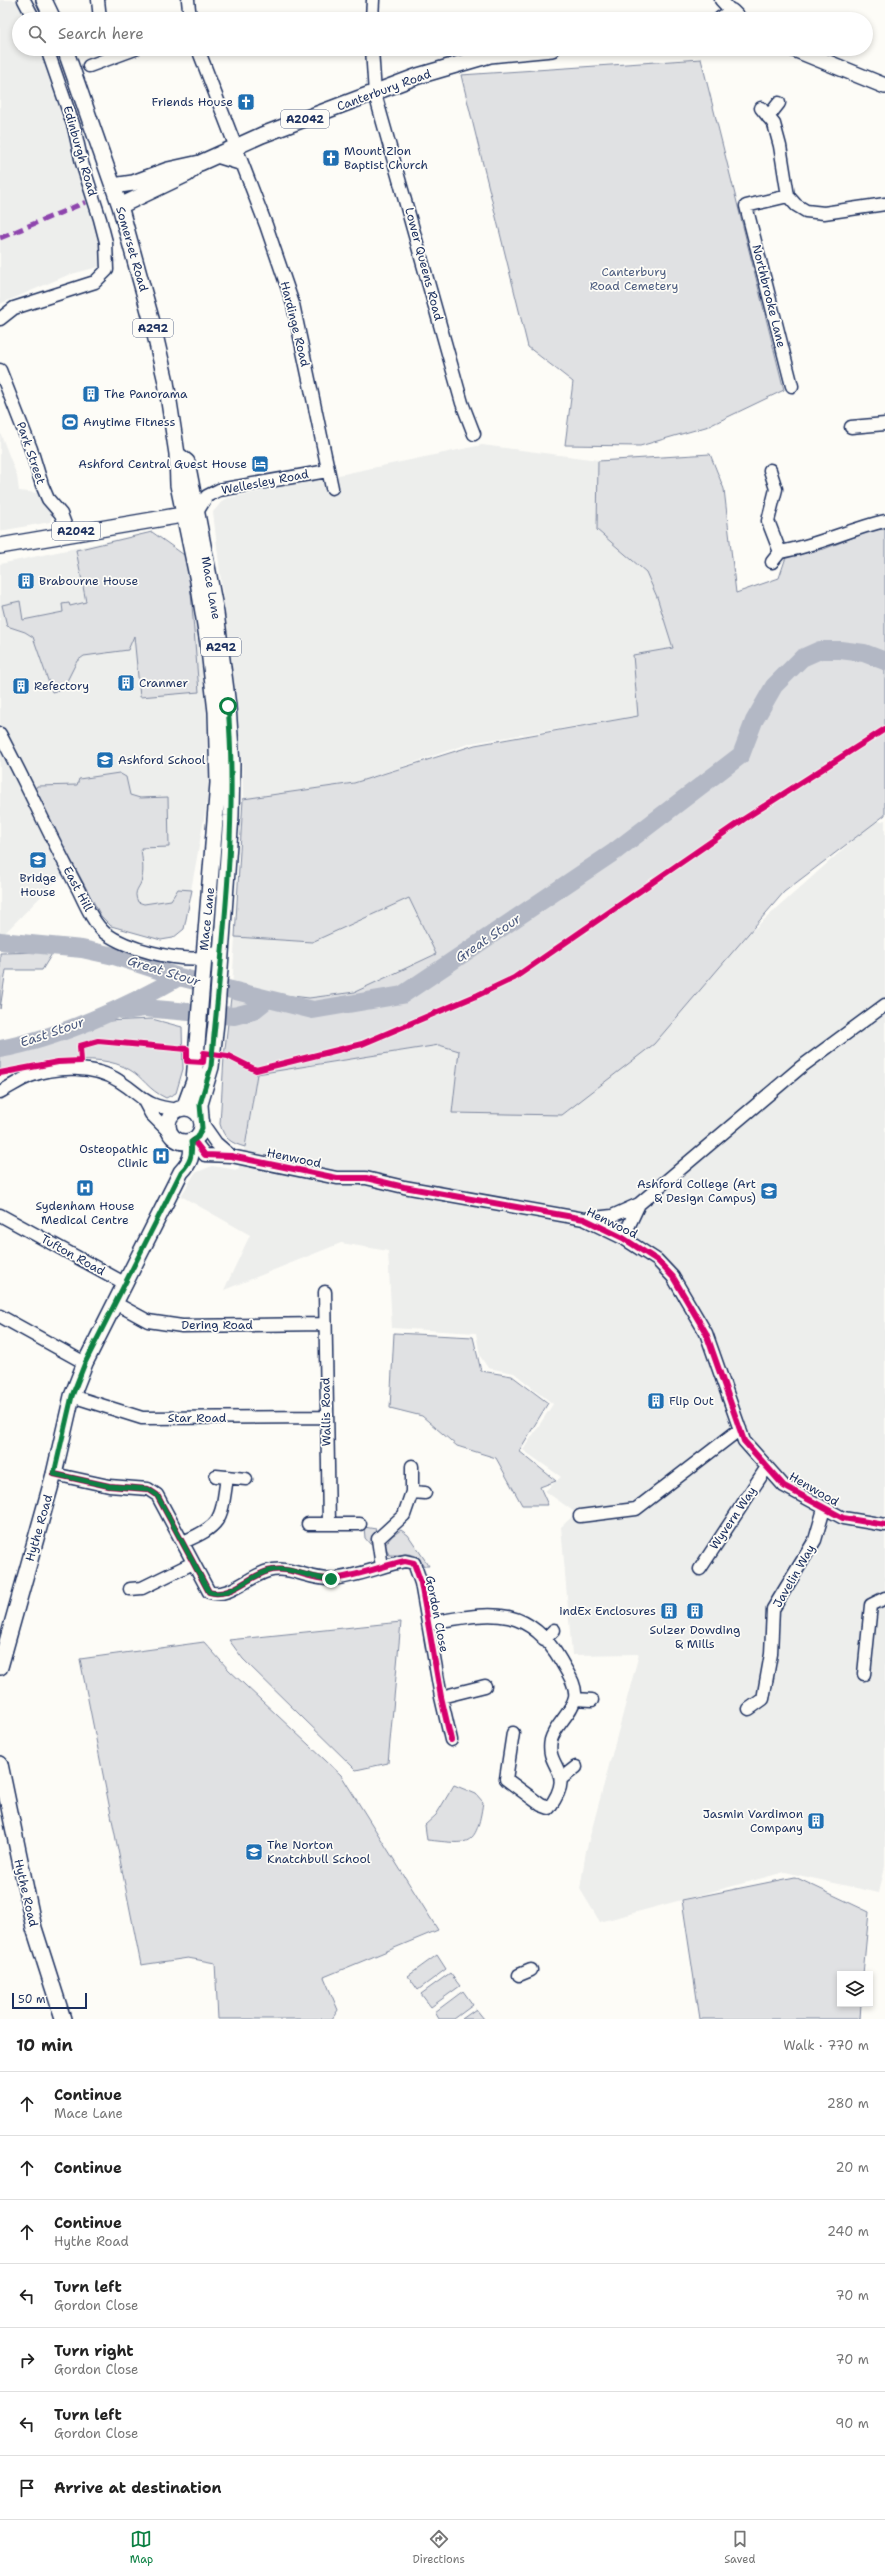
<!DOCTYPE html>
<meta charset="utf-8">
<style>
body{margin:0;font-family:"Shantell Sans",sans-serif;background:#f6f6f6;color:#222}
.controls{position:absolute;right:12px;bottom:12px;display:grid;overflow:hidden;border-radius:0px;box-shadow:0 2px 6px #0003}
.controls button{width:36px;height:36px;display:grid;place-items:center;padding:0;border:0;border-bottom:1px solid #e0e0e0;background:#fff;color:#222;font:20px sans-serif}
.scale{position:absolute;left:12px;bottom:10px;width:75px;box-sizing:border-box;padding-left:4px;border:2px solid #1b2f5e;border-top:0;font-size:11px;line-height:14px;white-space:nowrap;color:#1b2f5e;-webkit-text-stroke:3px #fdfcf7;paint-order:stroke}
.stop{position:absolute;width:12px;height:12px;margin:-9px;border:3px solid #0b8043;border-radius:50%;background:#fff}
.stop.end{background:#0b8043;border-color:#fff;box-shadow:0 1px 4px #0008}
.list{margin:0;padding:0;list-style:none}
h2{display:flex;justify-content:space-between;align-items:center;height:52px;margin:0;padding:0 16px;font-size:17px}
h2 small{font-size:13px;font-weight:400;color:#767676}
.list li{display:grid;grid-template-columns:26px 1fr auto;gap:12px;align-items:center;box-sizing:border-box;height:64px;padding:0 16px;border-top:1px solid #e0e0e0}
.list b{display:block;font-size:15px;white-space:nowrap}
.list p{margin:0;font-size:13px;white-space:nowrap;color:#767676}
.list em{font-size:13px;font-style:normal;color:#767676}
.icon{flex:none;width:22px;height:22px;fill:none;stroke:currentColor;stroke-width:2;stroke-linecap:round;stroke-linejoin:round}
.map{position:relative;flex:none;width:885px;height:2019px;overflow:hidden}
.search{position:absolute;background:#fff;box-shadow:0 2px 6px #0003;left:12px;right:12px;top:12px;height:44px;display:flex;align-items:center;gap:10px;box-sizing:border-box;padding:0 14px;border-radius:22px;color:#767676;font-size:15px}
.sheet{height:500px;background:#fff}
nav{display:flex;justify-content:space-around;align-items:center;box-sizing:border-box;height:56px;border-top:1px solid #e0e0e0;background:#fff;font-size:11px;color:#767676}
nav a{display:grid;justify-items:center;gap:2px}
nav .on{color:#0b8043}
.map>svg:first-child{display:block}
.built{fill:#edeeec}
.green{fill:#e0e1e3;stroke:#7e88a0}
.lines{fill:none;stroke-linecap:round;stroke-linejoin:round}
.river{stroke:#b3b8c5;stroke-width:18}
.minor-casing{stroke:#1b2f5e;stroke-width:15}
.major-casing{stroke:#1b2f5e;stroke-width:18}
.minor{stroke:#fdfcf7;stroke-width:12}
.major{stroke:#fdfcf7;stroke-width:15}
.quiet{stroke:#8e44ad;stroke-width:5;stroke-dasharray:10 5;stroke-linecap:butt}
.cycleway-casing{stroke:#fdfcf7;stroke-width:8}
.cycleway{stroke:#d6006c;stroke-width:6}
.route{stroke:#0b8043;stroke-width:5}
.labels{text-anchor:middle;dominant-baseline:central;stroke-width:3.5;stroke-linejoin:round;paint-order:stroke}
.shield{fill:#fdfcf7;stroke:#5f6c8c;stroke-width:1}
.shield-label{font-size:11px;font-weight:bold;fill:#1b2f5e}
.street-label{font-size:12px;fill:#1b2f5e;stroke:#fdfcf7}
.poi-label{font-size:12px;fill:#1b2f5e;stroke:#fdfcf7;text-anchor:start}
.park-label{font-size:12px;fill:#4c5c7f;stroke:#fdfcf7}
.water-label{font-size:13px;font-style:italic;fill:#49587d;stroke:#fdfcf7}
</style>
<div class="map">
<svg width="885" height="2019" viewBox="0 0 885 2019">
<rect width="100%" height="100%" fill="#fdfcf7"/>
<filter id="ink" filterUnits="userSpaceOnUse"><feTurbulence type="fractalNoise" baseFrequency=".025" numOctaves="2"/><feDisplacementMap in="SourceGraphic" scale="8" xChannelSelector="R" yChannelSelector="G"/><feConvolveMatrix kernelMatrix="1 2 1 2 8 2 1 2 1" color-interpolation-filters="sRGB"/></filter>
<g filter="url(#ink)">
<path class="built" d="M 0,0 L 32,0 L 41,19 L 19,19 L 19,49 L 54,49 L 75,110 L 117,262 L 68,275 L 0,304 Z
M 0,432 L 17,476 L 19,491 L 38,493 L 53,513 L 50,522 L 0,531 Z
M 482,445 L 598,460 L 597,530 L 646,572 L 657,597 L 673,648 L 633,655 L 638,716 L 471,743 L 354,783 L 243,799 L 242,762 L 213,512 L 224,499 Z
M 152,532 L 193,584 L 206,693 L 209,791 L 184,929 L 173,938 L 161,940 L 111,926 L 100,916 L 74,867 L 65,872 L 0,938 L 0,564 Z
M 885,820 L 885,1866 L 879,1893 L 785,1872 L 600,1922 L 580,1889 L 586,1851 L 639,1654 L 572,1655 L 561,1527 L 576,1513 L 545,1491 L 561,1477 L 523,1450 L 553,1404 L 514,1373 L 488,1368 L 480,1356 L 476,1333 L 392,1328 L 388,1251 L 341,1243 L 224,1290 L 250,1235 L 181,1196 L 195,1173 L 212,1166 L 238,1170 L 247,1140 L 257,1074 L 439,1045 L 459,1051 L 452,1113 L 567,1112 L 678,997 L 871,824 Z
M 410,897 L 436,954 L 355,992 L 309,998 L 232,989 L 235,937 L 312,942 Z"/>
<path class="green" d="M 701,59 L 784,390 L 709,426 L 640,446 L 565,445 L 573,382 L 528,347 L 461,75 Z
M 710,454 L 724,489 L 736,593 L 779,578 L 786,557 L 824,549 L 872,530 L 885,529 L 885,815 L 784,892 L 654,1044 L 562,1115 L 452,1113 L 459,1051 L 439,1045 L 257,1074 L 245,1147 C 231,1143 224,1139 220,1124 L 224,1057 L 232,989 L 309,998 L 355,992 L 436,954 L 409,898 L 312,942 L 235,937 L 243,799 L 354,783 L 475,745 L 638,716 L 633,655 L 673,648 L 657,597 L 646,572 L 597,530 L 598,461 Z
M 152,532 L 187,557 L 192,580 L 190,581 L 199,692 L 140,697 L 134,636 L 128,650 L 84,656 L 77,661 L 63,689 L 52,692 L 33,637 L 25,632 L 7,626 L 2,605 L 20,601 L 23,620 L 63,612 L 62,604 L 69,603 L 70,606 L 86,602 L 76,550 Z
M 119,773 L 126,777 L 130,795 L 140,798 L 168,797 L 169,847 L 141,848 C 142,858 144,869 142,878 C 141,888 132,890 138,902 L 144,904 L 171,900 L 178,889 L 192,890 L 184,929 L 173,938 L 161,940 L 111,926 L 101,916 L 34,791 L 37,786 L 77,785 L 79,779 Z
M 53,952 L 42,970 L 6,970 L 0,1009 L 0,953 Z
M 152,1019 L 182,1027 L 183,1069 L 176,1093 L 166,1098 C 147,1089 144,1078 130,1070 C 95,1049 37,1065 0,1075 L 0,1053 L 81,1033 L 105,1021 Z
M 394,1333 L 473,1337 L 481,1371 L 512,1376 L 548,1403 L 519,1451 L 556,1481 L 540,1487 L 548,1505 L 522,1505 L 496,1458 L 457,1446 L 422,1416 L 390,1408 Z
M 364,1527 L 376,1529 L 370,1544 L 365,1538 Z
M 401,1530 L 408,1535 L 429,1566 L 424,1566 C 413,1548 406,1556 389,1555 L 385,1545 L 392,1536 Z
M 401,1622 L 388,1763 L 356,1770 L 243,1659 L 229,1640 Z
M 204,1642 L 229,1670 L 341,1775 L 438,1930 L 324,1977 L 338,2010 L 332,2019 L 218,2019 L 215,1963 L 188,1958 L 141,1965 L 80,1659 Z
M 454,1785 L 476,1794 L 483,1802 C 476,1849 469,1844 427,1840 L 425,1825 L 436,1815 Z
M 795,1877 L 869,1912 L 863,1974 L 840,1974 L 840,2004 L 861,2004 L 860,2019 L 700,2019 L 682,1900 Z
M 437,1955 L 446,1969 L 418,1990 L 408,1976 Z
M 450,1973 L 460,1986 L 431,2007 L 421,1994 Z
M 463,1991 L 473,2005 L 454,2019 L 439,2019 L 435,2012 Z
M 476,2009 L 484,2019 L 462,2019 Z"/>
<g class="lines">
<path class="river" d="M 0,941 L 82,949 L 114,956 L 179,977 L 313,1010 L 402,995 L 614,852 L 741,755 L 754,721 L 774,686 L 802,658 L 820,650 L 840,650 L 864,653 L 885,661
M 124,1011 L 144,1008 L 234,1016 L 253,1011 L 268,999
M 0,1049 C 59,1038 127,1007 179,977"/>
<g class="minor-casing">
<path id="minor" d="M 24,0 L 34,19
M 98,0 L 100,19
M 188,0 L 190,19
M 721,0 L 732,12
M 372,19 L 373,0
M 198,49 L 266,225 L 293,304 L 332,488
M 372,49 L 375,94 L 462,403 L 474,434
M 89,66 L 135,49
M 761,108 L 774,124 L 780,146 L 788,196 L 796,205 L 806,211 L 824,213 L 885,204
M 768,117 L 779,103
M 215,156 L 241,164
M 788,196 L 746,206 L 792,386
M 0,319 L 14,308 L 95,282 L 107,270 L 106,242 L 100,219 L 82,163 L 74,127 L 47,49
M 0,370 L 31,449 L 42,485 L 48,499 L 61,514 L 68,532
M 851,427 L 885,424
M 770,470 L 776,489 L 768,521 L 780,552
M 197,512 L 207,496 L 219,490 L 327,471
M 780,552 C 817,546 849,529 885,521
M 772,562 L 780,552
M 0,734 C 27,785 51,838 78,889 C 85,903 93,923 105,933 C 127,949 175,961 202,958 C 208,957 215,953 222,951
M 0,1092 C 10,1087 20,1080 30,1076 C 56,1066 95,1065 119,1081 C 146,1098 141,1105 178,1110
M 144,1101 L 151,1114 L 169,1132
M 202,1123 L 216,1143 L 231,1156
M 194,1141 L 205,1155 L 231,1156 L 337,1178 L 366,1178 L 404,1187 L 584,1219 L 623,1238 L 657,1260 L 673,1277 L 706,1333 L 744,1441 L 784,1486 L 843,1518 L 885,1525
M 0,1215 L 126,1284
M 585,1219 L 612,1216 L 639,1204 L 801,1067 L 885,1005
M 623,1238 L 639,1204
M 325,1292 L 329,1524
M 115,1303 L 148,1321 L 182,1326 L 325,1324
M 0,1316 L 85,1363
M 72,1396 L 142,1418 L 326,1417
M 54,1474 L 109,1486 L 148,1489 L 157,1495 L 209,1592 C 229,1599 249,1576 268,1571 C 290,1565 309,1580 331,1579 C 356,1577 381,1566 405,1561 L 414,1563 L 421,1583 L 441,1697 L 451,1740
M 216,1476 L 246,1479
M 412,1492 L 425,1493
M 580,1516 L 636,1509 L 740,1429
M 308,1524 L 360,1524
M 183,1542 C 223,1525 221,1519 227,1477
M 382,1567 L 378,1539 L 404,1515 L 412,1492 L 412,1466
M 700,1569 L 767,1467
M 130,1589 L 142,1588 L 193,1563
M 428,1623 C 486,1614 526,1601 561,1661 C 567,1672 577,1685 575,1698 C 572,1713 555,1725 551,1740 C 545,1769 577,1770 549,1808 L 541,1805 L 506,1779 L 513,1733
M 544,1640 L 554,1630
M 864,1674 L 871,1605 L 885,1598
M 441,1697 L 485,1686
M 575,1699 L 592,1700
M 749,1709 L 763,1699 L 771,1654 L 773,1609 L 815,1540 L 824,1509
M 562,1778 L 576,1767
M 519,1975 L 531,1970"/>
</g>
<g class="major-casing">
<path id="major" d="M 44,0 L 53,19
M 721,19 L 732,12 L 739,19
M 65,49 L 120,206 L 152,322 L 166,382 L 177,454 L 178,485 L 198,581 L 209,650 L 216,712 L 218,783 L 194,1081 L 184,1108
M 794,49 L 885,86
M 113,186 L 133,183 L 168,170 L 200,163 L 262,135 L 418,76 L 490,55 L 552,49
M 120,206 L 187,174 L 194,168
M 177,454 L 187,462 L 216,613 L 228,706 L 232,764 L 231,816 L 216,1023 L 211,1067 L 200,1104 L 201,1118
M 0,546 L 194,513
M168 1125a17 17 0 1 1 34 0a17 17 0 1 1-34 0Z
M 0,1667 L 54,1474 L 72,1396 L 85,1363 L 181,1172 C 190,1163 193,1155 191,1142
M 0,1764 L 34,1928 L 63,2019"/>
</g>
<use href="#minor" class="minor"/>
<use href="#major" class="major"/>
<path class="quiet" d="M 0,238 L 86,202"/>
<g class="cycleway-casing">
<path id="cycleway" d="M 0,1073 L 58,1062 L 81,1061 L 80,1046 L 98,1041 L 187,1049 L 187,1061 L 203,1062 L 204,1053 L 228,1056 L 256,1070 L 362,1044 L 478,995 L 514,978 L 744,819 L 885,729
M 194,1141 L 205,1155 L 231,1156 L 337,1178 L 366,1178 L 404,1187 L 584,1219 L 623,1238 L 657,1260 L 673,1277 L 706,1333 L 744,1441 L 784,1486 L 843,1518 L 885,1525
M 54,1474 L 109,1486 L 148,1489 L 157,1495 L 209,1592 C 229,1599 249,1576 268,1571 C 290,1565 309,1580 331,1579 C 356,1577 381,1566 405,1561 L 414,1563 L 421,1583 L 441,1697 L 451,1740"/>
</g>
<use href="#cycleway" class="cycleway"/>
</g>
</g>
<g class="lines" filter="url(#ink)">
<path class="route" d="M 228,706 C 238,826 222,947 211,1067 L 200,1104 L 202,1128 L 198,1137 L 191,1142 C 193,1155 190,1163 181,1172 L 85,1363 L 72,1396 L 54,1474 L 109,1486 L 148,1489 L 157,1495 L 209,1592 C 229,1599 249,1576 268,1571 C 290,1565 309,1579 331,1579"/>
</g>
<defs>
<g id="church-square" transform="scale(0.9)"><rect x="-9" y="-9" width="18" height="18" rx="4" fill="#1f6fb2" stroke="#fdfcf7"/><path d="M-1.2-6h2.4v3.5h3.3v2.4h-3.3V6h-2.4V-.1h-3.3v-2.4h3.3Z" fill="#fff"/></g>
<g id="building-square" transform="scale(0.9)"><rect x="-9" y="-9" width="18" height="18" rx="4" fill="#1f6fb2" stroke="#fdfcf7"/><path d="M-4-6H4V6H1V3H-1V6H-4ZM-2.5-4.3h1.7v1.8h-1.7ZM.8-4.3h1.7v1.8H.8ZM-2.5-1h1.7V.8h-1.7ZM.8-1h1.7V.8H.8Z" fill="#fff"/></g>
<g id="stadium-square" transform="scale(0.9)"><rect x="-9" y="-9" width="18" height="18" rx="4" fill="#1f6fb2" stroke="#fdfcf7"/><path d="M0-5a6.5 5 0 1 0 0 10a6.5 5 0 1 0 0-10ZM-3.5-1.8h7v3.6h-7Z" fill="#fff"/></g>
<g id="hotel-square" transform="scale(0.9)"><rect x="-9" y="-9" width="18" height="18" rx="4" fill="#1f6fb2" stroke="#fdfcf7"/><path d="M-6-4.5h1.5V1H6V5H4.5V3h-9V5H-6ZM-4 0a1.8 1.8 0 1 1 3.6 0ZM.5 0V-2.5h3Q6-2.5 6 0Z" fill="#fff"/></g>
<g id="school-square" transform="scale(0.9)"><rect x="-9" y="-9" width="18" height="18" rx="4" fill="#1f6fb2" stroke="#fdfcf7"/><path d="M0-5L7-2L0 1L-7-2ZM-4 1L0 2.5L4 1V4Q0 6-4 4Z" fill="#fff"/></g>
<g id="hospital-square" transform="scale(0.9)"><rect x="-9" y="-9" width="18" height="18" rx="4" fill="#1f6fb2" stroke="#fdfcf7"/><path d="M-5-5h3v3.5h4V-5h3V5h-3V1.5h-4V5h-3Z" fill="#fff"/></g>
<g id="university-square" transform="scale(0.9)"><rect x="-9" y="-9" width="18" height="18" rx="4" fill="#1f6fb2" stroke="#fdfcf7"/><path d="M0-5L7-2L0 1L-7-2ZM-4 1L0 2.5L4 1V4Q0 6-4 4Z" fill="#fff"/></g>
</defs>
<g fill-rule="evenodd">
<use href="#church-square" x="246" y="102"/>
<use href="#church-square" x="331" y="158"/>
<use href="#building-square" x="91" y="394"/>
<use href="#stadium-square" x="70" y="422"/>
<use href="#hotel-square" x="260" y="464"/>
<use href="#building-square" x="26" y="581"/>
<use href="#building-square" x="126" y="683"/>
<use href="#building-square" x="21" y="686"/>
<use href="#school-square" x="105" y="760"/>
<use href="#school-square" x="38" y="860"/>
<use href="#hospital-square" x="161" y="1156"/>
<use href="#hospital-square" x="85" y="1188"/>
<use href="#university-square" x="769" y="1191"/>
<use href="#building-square" x="656" y="1401"/>
<use href="#building-square" x="669" y="1611"/>
<use href="#building-square" x="695" y="1611"/>
<use href="#building-square" x="816" y="1821"/>
<use href="#school-square" x="254" y="1852"/>
</g>
<g class="labels">
<g class="shield">
<rect x="281" y="110" width="48" height="18" rx="3"/>
<rect x="133" y="319" width="40" height="18" rx="3"/>
<rect x="52" y="522" width="48" height="18" rx="3"/>
<rect x="201" y="638" width="40" height="18" rx="3"/>
</g>
<g class="shield-label">
<text x="305" y="119">A2042</text>
<text x="153" y="328">A292</text>
<text x="76" y="531">A2042</text>
<text x="221" y="647">A292</text>
</g>
<g class="street-label">
<text transform="translate(384 90) rotate(-20)">Canterbury Road</text>
<text transform="translate(80 151) rotate(74)">Edinburgh Road</text>
<text transform="translate(132 249) rotate(74)">Somerset Road</text>
<text transform="translate(424 264) rotate(75)">Lower Queens Road</text>
<text transform="translate(769 296) rotate(76)">Northbrooke Lane</text>
<text transform="translate(295 324) rotate(76)">Hardinge Road</text>
<text transform="translate(31 453) rotate(71)">Park Street</text>
<text transform="translate(265 482) rotate(-11)">Wellesley Road</text>
<text transform="translate(211 588) rotate(80)">Mace Lane</text>
<text transform="translate(78 889) rotate(62)">East Hill</text>
<text transform="translate(207 919) rotate(-84)">Mace Lane</text>
<text transform="translate(294 1158) rotate(12)">Henwood</text>
<text transform="translate(612 1223) rotate(26)">Henwood</text>
<text transform="translate(73 1255) rotate(29)">Tufton Road</text>
<text x="217" y="1325">Dering Road</text>
<text transform="translate(326 1412) rotate(-91)">Wallis Road</text>
<text x="197" y="1418">Star Road</text>
<text transform="translate(814 1489) rotate(30)">Henwood</text>
<text transform="translate(733 1518) rotate(-56)">Wyvern Way</text>
<text transform="translate(39 1528) rotate(-74)">Hythe Road</text>
<text transform="translate(794 1576) rotate(-60)">Javelin Way</text>
<text transform="translate(437 1614) rotate(79)">Gordon Close</text>
<text transform="translate(26 1893) rotate(77)">Hythe Road</text>
</g>
<g class="poi-label">
<text x="233" y="102" text-anchor="end">Friends House</text>
<text x="344" y="151">Mount Zion<tspan x="344" dy="14">Baptist Church</tspan></text>
<text x="104" y="394">The Panorama</text>
<text x="83" y="422">Anytime Fitness</text>
<text x="247" y="464" text-anchor="end">Ashford Central Guest House</text>
<text x="39" y="581">Brabourne House</text>
<text x="139" y="683">Cranmer</text>
<text x="34" y="686">Refectory</text>
<text x="118" y="760">Ashford School</text>
<text x="38" y="878" text-anchor="middle">Bridge<tspan x="38" dy="14">House</tspan></text>
<text x="148" y="1149" text-anchor="end">Osteopathic<tspan x="148" dy="14">Clinic</tspan></text>
<text x="756" y="1184" text-anchor="end">Ashford College (Art<tspan x="756" dy="14">&amp; Design Campus)</tspan></text>
<text x="85" y="1206" text-anchor="middle">Sydenham House<tspan x="85" dy="14">Medical Centre</tspan></text>
<text x="669" y="1401">Flip Out</text>
<text x="656" y="1611" text-anchor="end">indEx Enclosures</text>
<text x="695" y="1630" text-anchor="middle">Sulzer Dowding<tspan x="695" dy="14">&amp; Mills</tspan></text>
<text x="803" y="1814" text-anchor="end">Jasmin Vardimon<tspan x="803" dy="14">Company</tspan></text>
<text x="267" y="1845">The Norton<tspan x="267" dy="14">Knatchbull School</tspan></text>
</g>
<g class="park-label">
<text x="634" y="272">Canterbury<tspan x="634" dy="14">Road Cemetery</tspan></text>
</g>
<g class="water-label">
<text transform="translate(488 938) rotate(-34)">Great Stour</text>
<text transform="translate(164 971) rotate(17)">Great Stour</text>
<text transform="translate(52 1032) rotate(-19)">East Stour</text>
</g>
</g>
</svg>
<div class="controls">
<button><svg class="icon" aria-label="layers" viewBox="0 0 24 24"><path d="M12 4l9 5-9 5-9-5zM3 14l9 5 9-5"/></svg></button>
</div>
<div class="scale">50 m</div>
<div class="stop" style="left:228px;top:706px"></div>
<div class="stop end" style="left:331px;top:1579px"></div>
<div class="search"><svg class="icon" aria-label="search" viewBox="0 0 24 24"><circle cx="10" cy="10" r="6"/><path d="M15 15l6 6"/></svg>Search here</div>
</div>
<section class="sheet">
<h2>10 min<small>Walk · 770 m</small></h2>
<ul class="list">
<li><svg class="icon" aria-label="ahead" viewBox="0 0 24 24"><path d="M12 20V5M6 11l6-6 6 6"/></svg><div><b>Continue</b><p>Mace Lane</p></div><em>280 m</em></li>
<li><svg class="icon" aria-label="ahead" viewBox="0 0 24 24"><path d="M12 20V5M6 11l6-6 6 6"/></svg><div><b>Continue</b></div><em>20 m</em></li>
<li><svg class="icon" aria-label="ahead" viewBox="0 0 24 24"><path d="M12 20V5M6 11l6-6 6 6"/></svg><div><b>Continue</b><p>Hythe Road</p></div><em>240 m</em></li>
<li><svg class="icon" aria-label="left" viewBox="0 0 24 24"><path d="M17 20v-9H6M10 6l-5 5 5 5"/></svg><div><b>Turn left</b><p>Gordon Close</p></div><em>70 m</em></li>
<li><svg class="icon" aria-label="right" viewBox="0 0 24 24"><path d="M7 20v-9h11M14 6l5 5-5 5"/></svg><div><b>Turn right</b><p>Gordon Close</p></div><em>70 m</em></li>
<li><svg class="icon" aria-label="left" viewBox="0 0 24 24"><path d="M17 20v-9H6M10 6l-5 5 5 5"/></svg><div><b>Turn left</b><p>Gordon Close</p></div><em>90 m</em></li>
<li><svg class="icon" aria-label="arrive" viewBox="0 0 24 24"><path d="M6 21V4h12l-3 4 3 4H6"/></svg><div><b>Arrive at destination</b></div></li>
</ul>
</section>
<nav>
<a class="on"><svg class="icon" aria-label="map" viewBox="0 0 24 24"><path d="M3 6l6-2 6 2 6-2v14l-6 2-6-2-6 2zM9 4v14M15 6v14"/></svg>Map</a>
<a><svg class="icon" aria-label="directions" viewBox="0 0 24 24"><path d="M12 3l9 9-9 9-9-9zM9 14v-3h6M13 9l2 2-2 2"/></svg>Directions</a>
<a><svg class="icon" aria-label="saved" viewBox="0 0 24 24"><path d="M7 4h10v16l-5-4-5 4z"/></svg>Saved</a>
</nav>
